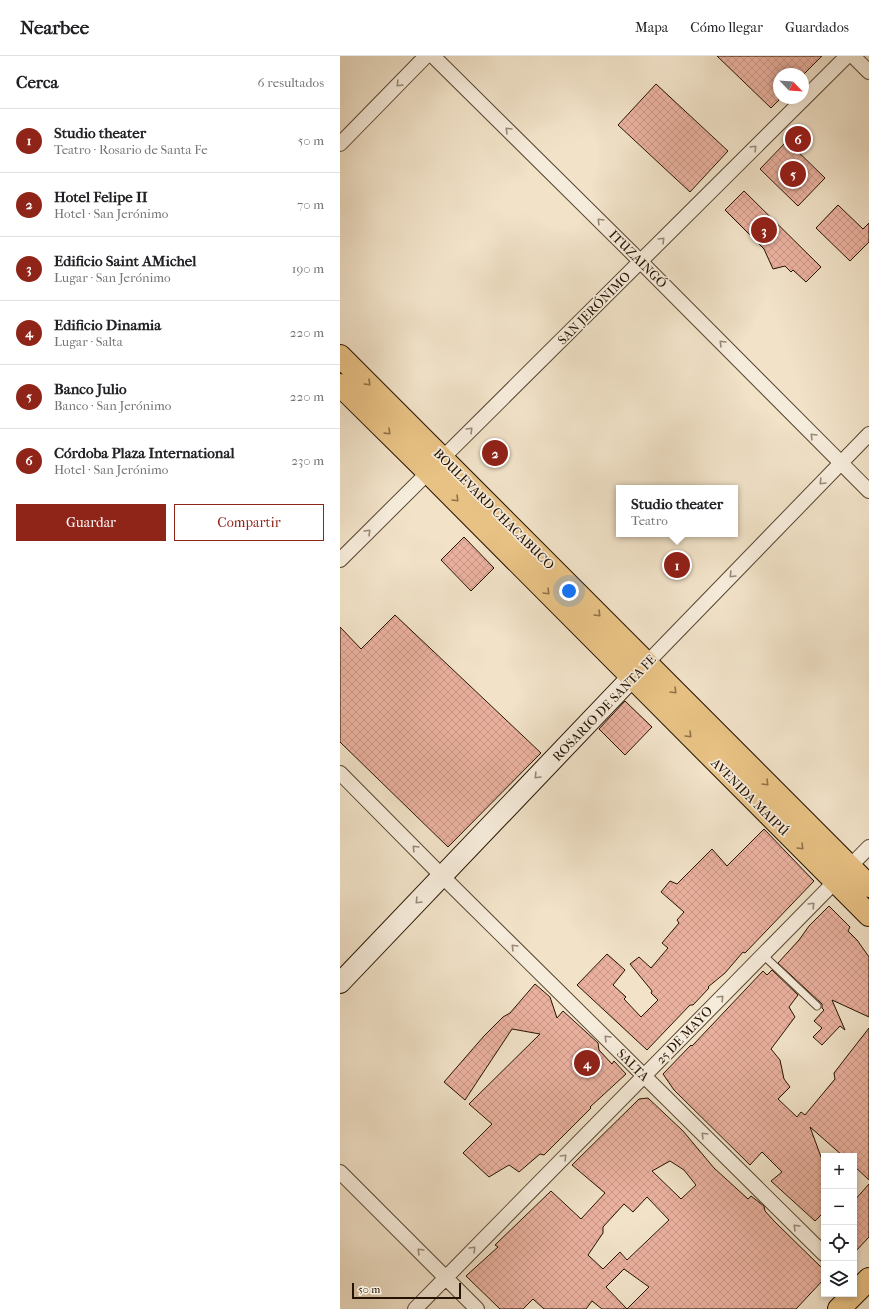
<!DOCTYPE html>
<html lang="es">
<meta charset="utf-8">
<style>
body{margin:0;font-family:"IM FELL French Canon",serif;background:#f6f6f6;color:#202124}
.controls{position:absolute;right:12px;bottom:12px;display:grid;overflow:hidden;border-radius:0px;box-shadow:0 2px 6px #0003}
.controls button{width:36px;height:36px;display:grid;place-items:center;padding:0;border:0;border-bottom:1px solid #e0e0e0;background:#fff;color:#202124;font:20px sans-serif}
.compass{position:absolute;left:433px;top:12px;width:36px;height:36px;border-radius:50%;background:#fff;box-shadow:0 2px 6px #0003;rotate:115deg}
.scale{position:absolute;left:12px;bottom:10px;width:109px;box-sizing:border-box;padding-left:4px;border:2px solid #251200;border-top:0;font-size:11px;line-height:14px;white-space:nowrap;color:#251200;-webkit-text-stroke:3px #f6ecdb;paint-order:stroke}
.you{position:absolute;left:229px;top:535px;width:14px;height:14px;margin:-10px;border:3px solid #fff;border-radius:50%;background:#1a73e8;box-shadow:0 0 0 6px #1a73e833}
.badge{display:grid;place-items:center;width:26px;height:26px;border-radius:50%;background:#8f2418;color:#fff;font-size:13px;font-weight:700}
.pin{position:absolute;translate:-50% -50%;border:2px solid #fff;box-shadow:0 1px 4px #0006}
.popup{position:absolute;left:276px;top:429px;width:122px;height:52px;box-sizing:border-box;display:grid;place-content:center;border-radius:0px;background:#fff;filter:drop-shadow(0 1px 3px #0005);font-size:13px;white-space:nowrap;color:#757577}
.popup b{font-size:15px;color:#202124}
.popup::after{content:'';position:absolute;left:50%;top:100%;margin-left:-8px;border:8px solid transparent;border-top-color:#fff}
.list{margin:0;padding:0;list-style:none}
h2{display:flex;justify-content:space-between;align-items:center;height:52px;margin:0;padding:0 16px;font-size:17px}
h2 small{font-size:13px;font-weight:400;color:#757577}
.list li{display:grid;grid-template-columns:26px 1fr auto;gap:12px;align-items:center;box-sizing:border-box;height:64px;padding:0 16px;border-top:1px solid #e0e0e0}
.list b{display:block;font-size:15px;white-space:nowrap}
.list p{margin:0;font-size:13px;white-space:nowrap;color:#757577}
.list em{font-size:13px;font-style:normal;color:#757577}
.actions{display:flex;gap:8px;padding:12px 16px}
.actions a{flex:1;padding:9px 0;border:1px solid #8f2418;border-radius:0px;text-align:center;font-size:14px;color:#8f2418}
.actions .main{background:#8f2418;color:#fff}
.icon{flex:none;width:22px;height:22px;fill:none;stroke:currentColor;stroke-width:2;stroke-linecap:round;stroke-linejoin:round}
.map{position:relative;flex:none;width:529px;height:1253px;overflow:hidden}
header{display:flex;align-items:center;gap:24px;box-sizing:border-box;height:56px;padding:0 20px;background:#fff;border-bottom:1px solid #e0e0e0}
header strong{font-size:19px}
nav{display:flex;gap:22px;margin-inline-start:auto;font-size:14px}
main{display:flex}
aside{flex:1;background:#fff}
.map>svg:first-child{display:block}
.building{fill:url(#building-cross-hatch);stroke:#251200;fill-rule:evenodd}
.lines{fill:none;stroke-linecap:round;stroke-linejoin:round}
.lane-casing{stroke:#584632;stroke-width:9}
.street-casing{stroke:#584632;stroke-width:16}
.secondary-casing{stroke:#251200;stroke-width:22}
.primary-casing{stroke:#251200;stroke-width:24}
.lane{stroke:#f6ecdb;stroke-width:7}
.street{stroke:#f6ecdb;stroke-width:14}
.secondary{stroke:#f6ecdb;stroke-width:20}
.primary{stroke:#e8c184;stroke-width:22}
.oneway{stroke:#988a78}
.oneway2{stroke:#907249}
.labels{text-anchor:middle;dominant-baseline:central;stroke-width:3.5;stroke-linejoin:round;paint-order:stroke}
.street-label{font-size:13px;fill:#251200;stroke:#f6ecdb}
</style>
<header>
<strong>Nearbee</strong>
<nav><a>Mapa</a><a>Cómo llegar</a><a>Guardados</a></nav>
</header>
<main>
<aside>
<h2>Cerca<small>6 resultados</small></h2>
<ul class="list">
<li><span class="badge">1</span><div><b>Studio theater</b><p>Teatro · Rosario de Santa Fe</p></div><em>50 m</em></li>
<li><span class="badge">2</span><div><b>Hotel Felipe II</b><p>Hotel · San Jerónimo</p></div><em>70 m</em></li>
<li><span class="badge">3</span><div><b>Edificio Saint AMichel</b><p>Lugar · San Jerónimo</p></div><em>190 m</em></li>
<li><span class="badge">4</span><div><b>Edificio Dinamia</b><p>Lugar · Salta</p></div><em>220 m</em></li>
<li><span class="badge">5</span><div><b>Banco Julio</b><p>Banco · San Jerónimo</p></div><em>220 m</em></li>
<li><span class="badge">6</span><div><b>Córdoba Plaza International</b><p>Hotel · San Jerónimo</p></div><em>230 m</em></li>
</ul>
<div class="actions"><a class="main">Guardar</a><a>Compartir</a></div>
</aside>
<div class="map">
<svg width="529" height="1253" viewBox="0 0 529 1253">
<defs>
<pattern id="building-cross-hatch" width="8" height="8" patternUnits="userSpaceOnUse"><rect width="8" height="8" fill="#eab19f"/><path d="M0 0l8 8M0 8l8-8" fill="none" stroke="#c99787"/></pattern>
</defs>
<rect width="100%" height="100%" fill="#f1e2c8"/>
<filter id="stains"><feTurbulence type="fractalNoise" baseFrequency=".005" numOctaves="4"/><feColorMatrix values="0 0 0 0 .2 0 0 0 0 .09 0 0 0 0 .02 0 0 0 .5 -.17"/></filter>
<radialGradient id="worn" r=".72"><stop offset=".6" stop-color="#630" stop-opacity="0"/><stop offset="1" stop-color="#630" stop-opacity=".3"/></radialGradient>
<path class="building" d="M 377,0 L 482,0 L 464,18 L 439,18 L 439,44 L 431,52 Z
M 316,28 L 388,95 L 350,136 L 278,69 Z
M 447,85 L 485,122 L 458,150 L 420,113 Z
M 404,135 L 481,211 L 466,226 L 453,214 L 451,216 L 445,210 L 433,213 L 424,193 L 385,154 Z
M 498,149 L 523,173 L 529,167 L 529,186 L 510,205 L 476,172 Z
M 124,481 L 154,512 L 131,535 L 101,504 Z
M 55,559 L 201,697 L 108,791 L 0,686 L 0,571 L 21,593 Z
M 285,645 L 312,671 L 285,699 L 259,673 Z
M 424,773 L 474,825 L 405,897 L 403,896 L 385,917 L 368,931 L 369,932 L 353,949 L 350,949 L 307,994 L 237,929 L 267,898 L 285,914 L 273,929 L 286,941 L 284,943 L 301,961 L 318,944 L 311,937 L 312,935 L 290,908 L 299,901 L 311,912 L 328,892 L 322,887 L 339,867 L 337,864 L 344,856 L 321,836 L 330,825 L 337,828 L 372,793 L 387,810 Z
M 489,850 L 510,871 L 508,875 L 517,884 L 529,901 L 529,961 L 492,944 L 505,974 L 500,970 L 482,989 L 473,981 L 482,972 L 474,965 L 484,954 L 482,952 L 482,948 L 438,907 L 459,884 L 469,870 Z
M 432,914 L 458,939 L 449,951 L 455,961 L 431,993 L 440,1004 L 444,1023 L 450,1031 L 438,1043 L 457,1061 L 461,1056 L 465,1059 L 495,1023 L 494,1017 L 529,972 L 529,1124 L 514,1110 L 514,1100 L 503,1100 L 470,1071 L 484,1109 L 484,1156 L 475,1165 L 431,1125 L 442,1116 L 422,1096 L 410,1109 L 334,1034 L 323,1018 L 351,989 L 352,990 L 423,915 L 427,919 Z
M 195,928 L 210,941 L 217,962 L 223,955 L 258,987 L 259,994 L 272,1008 L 274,1005 L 286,1018 L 250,1051 L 251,1052 L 204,1099 L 200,1098 L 179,1116 L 169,1109 L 149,1121 L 123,1097 L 152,1068 L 129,1048 L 200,978 L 172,973 L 125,1044 L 104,1026 L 144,980 L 163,961 L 170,957 Z
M 308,1042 L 343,1075 L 374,1112 L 408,1143 L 411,1140 L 424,1150 L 425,1155 L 435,1166 L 484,1214 L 484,1223 L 456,1253 L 262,1253 L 252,1245 L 246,1253 L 204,1253 L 193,1243 L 183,1253 L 160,1253 L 126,1220 L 158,1191 L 155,1189 L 211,1135 L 241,1163 L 265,1137 L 232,1109 L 299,1043 ZM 330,1105 L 344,1114 L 356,1129 L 341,1143 L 312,1115 ZM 307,1141 L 329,1164 L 287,1204 L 280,1196 L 263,1213 L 248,1199 L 263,1177 L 263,1171 L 284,1148 L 293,1156 ZM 284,1213 L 309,1231 L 287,1253 L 266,1231 Z
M 529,1128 L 529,1181 L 514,1197 L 514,1145 Z"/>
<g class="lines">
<g class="lane-casing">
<path id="lane" d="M 423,899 L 477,950"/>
</g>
<g class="street-casing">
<path id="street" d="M 93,0 L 292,197 L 529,435
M 513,0 L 529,16
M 0,88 L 86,0
M 0,504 L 507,0
M 301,613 L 529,378
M 0,717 L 102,820 L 484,1198
M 0,1116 L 137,1253
M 75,1253 L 529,791"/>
</g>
<g class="secondary-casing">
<path id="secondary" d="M 0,927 L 292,621"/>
</g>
<g class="primary-casing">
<path id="primary" d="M 0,300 L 529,830
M 0,329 L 88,416 L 529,859
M 514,1238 L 529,1223
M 499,1253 L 514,1238"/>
</g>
<use href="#lane" class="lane"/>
<use href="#street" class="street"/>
<use href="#secondary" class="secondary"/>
<use href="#primary" class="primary"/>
</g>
<defs><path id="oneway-chevron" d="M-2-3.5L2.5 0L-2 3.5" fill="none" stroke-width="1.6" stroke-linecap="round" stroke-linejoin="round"/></defs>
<g class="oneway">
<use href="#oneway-chevron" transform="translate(59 28) rotate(134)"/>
<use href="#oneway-chevron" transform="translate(168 74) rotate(-135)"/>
<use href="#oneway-chevron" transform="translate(414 92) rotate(-45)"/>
<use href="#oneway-chevron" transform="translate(260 165) rotate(-135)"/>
<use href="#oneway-chevron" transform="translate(322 184) rotate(-45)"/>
<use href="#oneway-chevron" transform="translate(382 287) rotate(-135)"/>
<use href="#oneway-chevron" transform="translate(130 374) rotate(-45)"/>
<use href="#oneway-chevron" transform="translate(473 380) rotate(-135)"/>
<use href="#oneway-chevron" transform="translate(482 426) rotate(134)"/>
<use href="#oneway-chevron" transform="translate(28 476) rotate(-45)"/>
<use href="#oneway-chevron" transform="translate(392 519) rotate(134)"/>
<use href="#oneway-chevron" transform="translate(197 720) rotate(134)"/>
<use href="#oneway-chevron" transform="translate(75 792) rotate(-135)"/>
<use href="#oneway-chevron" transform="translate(78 845) rotate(134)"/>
<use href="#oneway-chevron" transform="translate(472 849) rotate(-46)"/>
<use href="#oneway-chevron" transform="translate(174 891) rotate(-135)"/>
<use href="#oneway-chevron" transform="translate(381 942) rotate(-46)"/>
<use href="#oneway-chevron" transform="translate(267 982) rotate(-135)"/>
<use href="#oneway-chevron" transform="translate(364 1079) rotate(-135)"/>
<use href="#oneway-chevron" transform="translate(224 1101) rotate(-45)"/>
<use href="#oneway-chevron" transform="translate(456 1171) rotate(-135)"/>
<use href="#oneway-chevron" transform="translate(133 1193) rotate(-45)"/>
<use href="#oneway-chevron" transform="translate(80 1195) rotate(-135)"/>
</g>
<g class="oneway2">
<use href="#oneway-chevron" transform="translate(28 327) rotate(45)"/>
<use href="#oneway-chevron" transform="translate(48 376) rotate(44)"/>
<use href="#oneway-chevron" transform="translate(116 443) rotate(45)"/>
<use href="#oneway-chevron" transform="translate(207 536) rotate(45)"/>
<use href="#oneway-chevron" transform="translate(258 558) rotate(45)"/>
<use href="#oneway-chevron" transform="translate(334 635) rotate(45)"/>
<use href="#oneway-chevron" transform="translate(349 679) rotate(45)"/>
<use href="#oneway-chevron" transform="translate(426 727) rotate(45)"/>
<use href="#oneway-chevron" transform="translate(461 791) rotate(45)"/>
</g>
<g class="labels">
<g class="street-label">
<text transform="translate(298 203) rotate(45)">ITUZAINGÓ</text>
<text transform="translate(254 252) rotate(-45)">SAN JERÓNIMO</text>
<text transform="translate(154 453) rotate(45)">BOULEVARD CHACABUCO</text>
<text transform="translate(264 652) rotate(-46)">ROSARIO DE SANTA FE</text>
<text transform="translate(410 741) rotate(45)">AVENIDA MAIPÚ</text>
<text transform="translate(344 979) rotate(-46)">25 DE MAYO</text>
<text transform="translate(293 1009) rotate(45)">SALTA</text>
</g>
</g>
<rect width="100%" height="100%" filter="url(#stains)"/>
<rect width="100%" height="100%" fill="url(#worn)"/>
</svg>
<div class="controls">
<button>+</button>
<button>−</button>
<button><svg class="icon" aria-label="locate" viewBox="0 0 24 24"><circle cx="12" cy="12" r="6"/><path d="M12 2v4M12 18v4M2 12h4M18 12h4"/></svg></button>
<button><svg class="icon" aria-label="layers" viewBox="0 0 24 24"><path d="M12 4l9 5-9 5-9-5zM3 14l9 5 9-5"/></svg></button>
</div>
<svg class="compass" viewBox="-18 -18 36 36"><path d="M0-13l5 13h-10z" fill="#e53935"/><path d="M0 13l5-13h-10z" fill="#757577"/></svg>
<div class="scale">50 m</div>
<div class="you"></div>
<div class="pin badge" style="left:337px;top:509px">1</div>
<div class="popup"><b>Studio theater</b>Teatro</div>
<div class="pin badge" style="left:155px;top:397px">2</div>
<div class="pin badge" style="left:424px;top:174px">3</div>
<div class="pin badge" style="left:247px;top:1007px">4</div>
<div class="pin badge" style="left:453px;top:118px">5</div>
<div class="pin badge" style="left:458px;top:83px">6</div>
</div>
</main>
